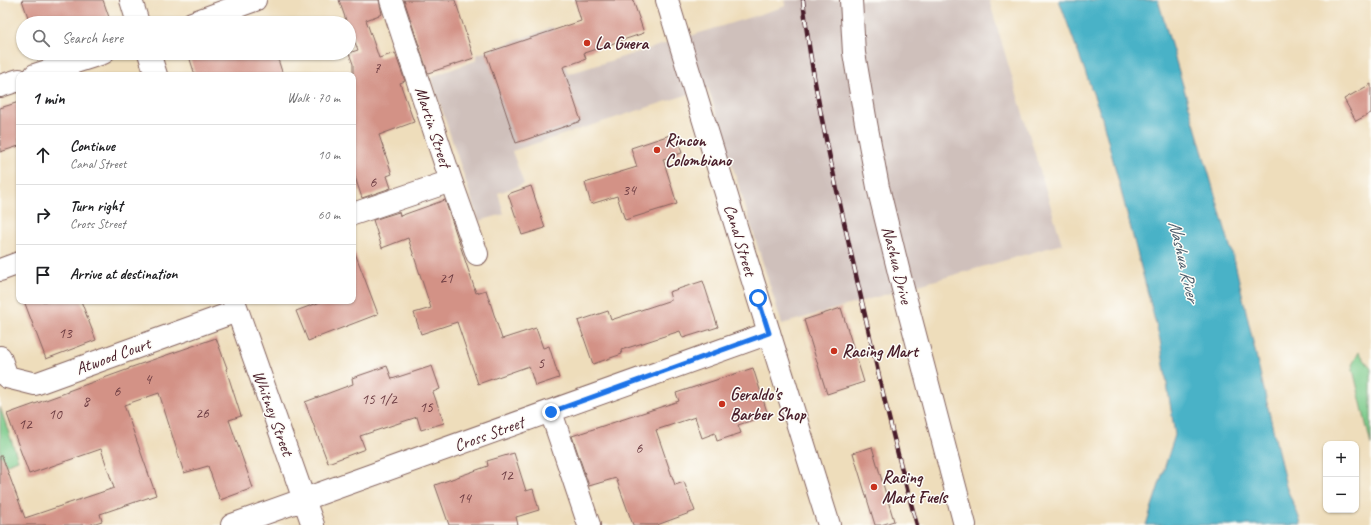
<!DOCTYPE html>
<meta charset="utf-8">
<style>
body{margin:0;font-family:Caveat,sans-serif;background:#f2f2f2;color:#202124}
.controls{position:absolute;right:12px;bottom:12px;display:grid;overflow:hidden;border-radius:8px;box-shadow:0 1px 3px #0004}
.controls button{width:36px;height:36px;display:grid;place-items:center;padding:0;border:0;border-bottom:1px solid #e0e0e0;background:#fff;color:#202124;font:20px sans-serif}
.stop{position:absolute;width:12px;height:12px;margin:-9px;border:3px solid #1a73e8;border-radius:50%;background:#fff}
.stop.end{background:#1a73e8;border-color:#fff;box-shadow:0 1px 4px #0008}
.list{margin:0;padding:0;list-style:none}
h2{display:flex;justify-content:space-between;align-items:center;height:52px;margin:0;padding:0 16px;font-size:17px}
h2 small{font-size:13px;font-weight:400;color:#757577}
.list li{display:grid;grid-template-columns:26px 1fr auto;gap:12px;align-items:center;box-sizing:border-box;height:60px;padding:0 16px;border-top:1px solid #e0e0e0}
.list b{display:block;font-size:15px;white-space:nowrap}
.list p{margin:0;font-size:13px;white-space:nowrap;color:#757577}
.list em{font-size:13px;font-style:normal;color:#757577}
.icon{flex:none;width:22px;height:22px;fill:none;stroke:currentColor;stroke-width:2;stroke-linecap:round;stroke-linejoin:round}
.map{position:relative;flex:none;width:1371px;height:525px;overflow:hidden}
.search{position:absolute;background:#fff;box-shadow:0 1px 3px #0004;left:16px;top:16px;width:340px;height:44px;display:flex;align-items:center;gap:10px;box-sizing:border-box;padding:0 14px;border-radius:22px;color:#757577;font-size:15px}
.panel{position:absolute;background:#fff;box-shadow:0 1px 3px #0004;left:16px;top:72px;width:340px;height:232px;border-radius:8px}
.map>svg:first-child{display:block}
.industrial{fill:#cfc0bb}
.green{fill:#7cca8a;stroke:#63745a}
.water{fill:#48b2c7;stroke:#496879}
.building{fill:#d39286}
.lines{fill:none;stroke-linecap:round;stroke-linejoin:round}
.street-casing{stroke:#83625d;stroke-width:24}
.secondary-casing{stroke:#83625d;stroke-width:24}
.street{stroke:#fff;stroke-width:22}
.secondary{stroke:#fff;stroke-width:22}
.rail-casing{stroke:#4a1f2b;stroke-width:4.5}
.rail{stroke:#fdfcf7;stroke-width:3;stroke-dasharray:9;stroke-linecap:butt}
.route{stroke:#1a73e8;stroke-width:5}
.poi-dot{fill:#c8321e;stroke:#fdfcf7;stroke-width:1.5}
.labels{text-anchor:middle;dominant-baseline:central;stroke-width:3;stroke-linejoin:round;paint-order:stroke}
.number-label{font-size:15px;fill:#6c3c42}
.poi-label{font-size:17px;font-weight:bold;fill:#4a1f2b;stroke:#fdfcf7;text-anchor:start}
.street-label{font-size:17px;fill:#4a1f2b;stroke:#fdfcf7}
.water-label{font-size:18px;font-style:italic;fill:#495a69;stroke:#fdfcf7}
</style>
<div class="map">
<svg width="1371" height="525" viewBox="0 0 1371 525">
<rect width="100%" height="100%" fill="#fdfcf7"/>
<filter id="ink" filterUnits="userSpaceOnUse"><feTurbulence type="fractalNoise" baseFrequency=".025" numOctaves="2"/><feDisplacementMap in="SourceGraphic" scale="8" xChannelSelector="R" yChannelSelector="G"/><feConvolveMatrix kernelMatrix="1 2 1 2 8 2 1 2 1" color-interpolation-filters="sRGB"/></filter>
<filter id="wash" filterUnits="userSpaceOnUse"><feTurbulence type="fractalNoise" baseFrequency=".012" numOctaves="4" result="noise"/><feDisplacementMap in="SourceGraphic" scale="16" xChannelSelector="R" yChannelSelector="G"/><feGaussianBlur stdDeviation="0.9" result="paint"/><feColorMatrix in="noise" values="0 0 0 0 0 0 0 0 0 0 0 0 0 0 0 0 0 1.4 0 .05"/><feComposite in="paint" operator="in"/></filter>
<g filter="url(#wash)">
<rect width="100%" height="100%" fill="#edb"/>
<path class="industrial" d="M 785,0 L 989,0 L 1062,244 L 782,324 L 708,88 L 512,151 L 524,184 L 498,193 L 504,214 L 479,221 L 431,77 L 477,60 L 476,55 L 553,27 L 568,74 L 786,6 Z"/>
<path class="green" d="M 1359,352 L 1371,369 L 1371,445 L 1352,365 Z
M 0,407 L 18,460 L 0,467 Z"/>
<path class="water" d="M 1059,0 L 1158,0 L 1235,263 L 1286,486 C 1291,500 1298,511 1301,525 L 1146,525 L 1175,435 L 1160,340 L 1102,118 Z"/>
<g id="blocks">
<path class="building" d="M 22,0 L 103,0 L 111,23 L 30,23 Z
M 339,0 L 379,0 L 382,14 L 366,20 L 379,58 L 395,53 L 405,81 L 400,83 L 414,122 L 379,135 L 392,174 L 387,176 L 391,188 L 362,198 L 353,171 L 353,64 L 349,53 L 358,50 L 349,27 L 349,23 L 347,23 Z
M 404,0 L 455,0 L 474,58 L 428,73 Z
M 575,0 L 633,0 L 644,33 L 584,53 L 586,59 L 563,67 L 581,121 L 516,143 L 486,53 L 581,21 Z
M 188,53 L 276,53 L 283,75 L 195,75 Z
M 1371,84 L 1371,113 L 1356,121 L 1344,99 Z
M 19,102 L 19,146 L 0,152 L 0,108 Z
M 676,133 L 682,153 L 663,159 L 677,204 L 625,220 L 617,196 L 591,204 L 585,183 L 637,167 L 631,148 Z
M 531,186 L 545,228 L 522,235 L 508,194 Z
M 445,200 L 476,293 L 486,290 L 502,339 L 536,328 L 543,348 L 549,346 L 559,378 L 535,386 L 529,366 L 478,384 L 457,322 L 421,334 L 414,313 L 431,308 L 408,238 L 382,248 L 373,220 L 399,212 L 400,216 Z
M 355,253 L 378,314 L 308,341 L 296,311 L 323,301 L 353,301 L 353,254 Z
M 703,281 L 718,327 L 683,338 L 680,331 L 621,350 L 622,354 L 593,364 L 578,321 L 608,311 L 611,320 L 671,300 L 669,292 Z
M 24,301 L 81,301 L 96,340 L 46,359 Z
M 841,308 L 864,382 L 827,394 L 804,320 Z
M 216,338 L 227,368 L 226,369 L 241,416 L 229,420 L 253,488 L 220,500 L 208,466 L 184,473 L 159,393 L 124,405 L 156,495 L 100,514 L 102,521 L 89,525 L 0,525 L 0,456 L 2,456 L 25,518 L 114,488 L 101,449 L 29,474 L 7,414 L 68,392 L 68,391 L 129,369 L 129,368 Z
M 387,366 L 392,379 L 432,366 L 440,389 L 433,392 L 444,423 L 421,430 L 417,417 L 360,436 L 365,449 L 328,463 L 305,402 L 353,384 L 352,378 Z
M 753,368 L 768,415 L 738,425 L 741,433 L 717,441 L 715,433 L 702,438 L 695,417 L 656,430 L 675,485 L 684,482 L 695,511 L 657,525 L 633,525 L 616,478 L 589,486 L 572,436 L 679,401 L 676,393 Z
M 872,447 L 894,521 L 881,525 L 875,525 L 853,453 Z
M 514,453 L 526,491 L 533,489 L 539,510 L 516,517 L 518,525 L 449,525 L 435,485 L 488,466 L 487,461 Z"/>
</g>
</g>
<g filter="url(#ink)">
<use href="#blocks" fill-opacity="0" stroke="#83625d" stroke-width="1"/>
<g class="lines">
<g class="street-casing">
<path id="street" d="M 131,0 L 138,23
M 391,0 L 451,181 L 477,254
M 851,0 L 854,53 L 866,123 L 878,187 L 902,285 L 965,525
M 192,23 L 255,0
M 149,53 L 156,75
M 35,75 L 103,53
M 0,86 L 19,80
M 353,214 L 451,181
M 0,270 L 19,263
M 234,301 L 313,525
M 0,357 L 7,377 L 35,384 L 237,311
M 551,412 L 589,525
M 232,525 L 769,333"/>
</g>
<g class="secondary-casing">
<path id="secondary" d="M 667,0 L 743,249 L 829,525"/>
</g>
<use href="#street" class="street"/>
<use href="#secondary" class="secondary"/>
<g class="rail-casing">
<path id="rail" d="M 803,0 C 812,84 832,167 850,249 C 871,341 891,434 917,525"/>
</g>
<use href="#rail" class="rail"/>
</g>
</g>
<g class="lines" filter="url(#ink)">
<path class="route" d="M 551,412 L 769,333 L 758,298"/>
</g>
<g class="poi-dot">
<circle cx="587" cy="43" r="4"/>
<circle cx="657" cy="150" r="4"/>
<circle cx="834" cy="351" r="4"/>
<circle cx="722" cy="404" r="4"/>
<circle cx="874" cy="487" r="4"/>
</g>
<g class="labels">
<g class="number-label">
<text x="377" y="68">7</text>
<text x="373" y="182">6</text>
<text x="629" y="190">34</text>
<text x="446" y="278">21</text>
<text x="65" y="333">13</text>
<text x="541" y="363">5</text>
<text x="148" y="379">4</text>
<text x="117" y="391">6</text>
<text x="379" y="399">15 1/2</text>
<text x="86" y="401">8</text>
<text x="426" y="407">15</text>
<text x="202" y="413">26</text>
<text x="55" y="414">10</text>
<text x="25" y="424">12</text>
<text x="639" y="448">6</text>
<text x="506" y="475">12</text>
<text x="464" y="498">14</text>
</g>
<g class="poi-label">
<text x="595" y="43">La Guera</text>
<text x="665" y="140">Rincon<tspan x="665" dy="20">Colombiano</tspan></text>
<text x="842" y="351">Racing Mart</text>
<text x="730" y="394">Geraldo's<tspan x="730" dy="20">Barber Shop</tspan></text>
<text x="882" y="477">Racing<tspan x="882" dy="20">Mart Fuels</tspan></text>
</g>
<g class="street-label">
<text transform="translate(433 127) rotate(72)">Martin Street</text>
<text transform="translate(740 240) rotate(73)">Canal Street</text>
<text transform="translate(897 265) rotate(76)">Nashua Drive</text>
<text transform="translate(113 356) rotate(-20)">Atwood Court</text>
<text transform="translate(273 413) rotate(70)">Whitney Street</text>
<text transform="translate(489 434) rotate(-20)">Cross Street</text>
</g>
<g class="water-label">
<text transform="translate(1184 261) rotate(77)">Nashua River</text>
</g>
</g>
</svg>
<div class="controls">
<button>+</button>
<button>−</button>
</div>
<div class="stop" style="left:758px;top:298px"></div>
<div class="stop end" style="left:551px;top:412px"></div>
<div class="search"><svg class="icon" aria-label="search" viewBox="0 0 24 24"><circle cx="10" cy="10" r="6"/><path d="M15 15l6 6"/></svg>Search here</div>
<section class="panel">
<h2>1 min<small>Walk · 70 m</small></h2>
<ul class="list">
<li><svg class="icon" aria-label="ahead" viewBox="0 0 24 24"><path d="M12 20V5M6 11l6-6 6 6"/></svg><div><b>Continue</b><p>Canal Street</p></div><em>10 m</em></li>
<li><svg class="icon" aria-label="right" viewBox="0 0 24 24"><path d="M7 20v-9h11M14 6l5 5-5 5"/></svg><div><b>Turn right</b><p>Cross Street</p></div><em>60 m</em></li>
<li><svg class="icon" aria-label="arrive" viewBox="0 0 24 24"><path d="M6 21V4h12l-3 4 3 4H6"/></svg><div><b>Arrive at destination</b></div></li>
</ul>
</section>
</div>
